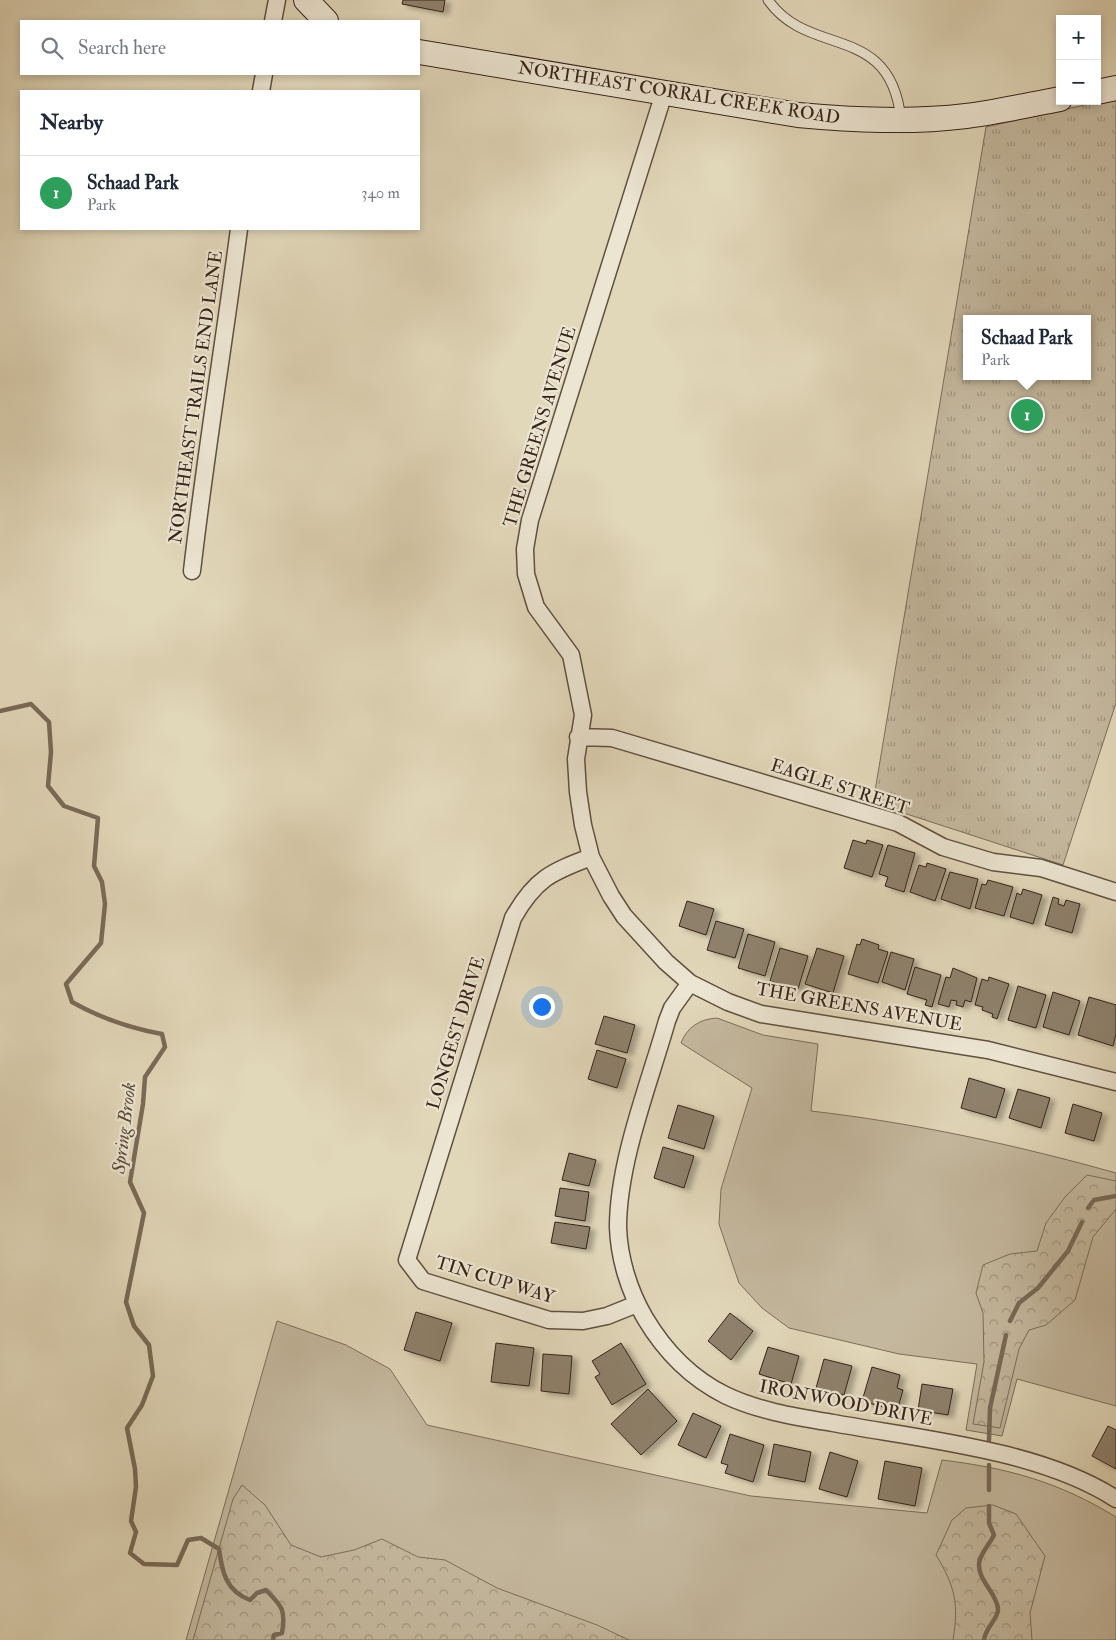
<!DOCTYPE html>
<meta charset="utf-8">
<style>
body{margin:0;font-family:"IM FELL Double Pica",serif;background:#f6f6f7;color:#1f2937}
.controls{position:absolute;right:15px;top:15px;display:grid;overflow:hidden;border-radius:0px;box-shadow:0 2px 8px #0003}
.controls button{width:45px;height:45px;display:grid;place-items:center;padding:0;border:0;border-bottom:1px solid #e0e1e3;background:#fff;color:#1f2937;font:25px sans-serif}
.you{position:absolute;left:541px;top:1006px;width:18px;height:18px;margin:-12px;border:4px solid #fff;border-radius:50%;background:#1a73e8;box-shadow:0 0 0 8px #1a73e833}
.badge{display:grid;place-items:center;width:32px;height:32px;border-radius:50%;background:#db2777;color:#fff;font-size:16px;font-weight:700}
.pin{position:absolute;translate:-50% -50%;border:2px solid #fff;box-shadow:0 1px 5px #0006}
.popup{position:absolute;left:963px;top:315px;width:128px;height:65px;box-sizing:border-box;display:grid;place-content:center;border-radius:0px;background:#fff;filter:drop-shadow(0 1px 4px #0005);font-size:16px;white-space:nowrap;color:#747a83}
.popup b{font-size:19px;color:#1f2937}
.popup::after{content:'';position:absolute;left:50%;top:100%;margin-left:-10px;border:10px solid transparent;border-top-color:#fff}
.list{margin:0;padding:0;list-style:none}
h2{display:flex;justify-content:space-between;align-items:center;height:65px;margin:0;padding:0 20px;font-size:21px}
h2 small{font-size:16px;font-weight:400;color:#747a83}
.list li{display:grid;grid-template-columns:32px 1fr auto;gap:15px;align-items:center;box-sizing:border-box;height:75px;padding:0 20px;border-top:1px solid #e0e1e3}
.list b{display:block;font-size:19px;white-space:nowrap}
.list p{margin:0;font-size:16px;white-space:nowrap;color:#747a83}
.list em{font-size:16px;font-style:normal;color:#747a83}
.icon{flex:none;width:28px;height:28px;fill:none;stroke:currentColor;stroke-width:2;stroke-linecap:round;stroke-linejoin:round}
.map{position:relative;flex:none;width:1116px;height:1640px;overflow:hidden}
.search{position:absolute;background:#fff;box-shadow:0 2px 8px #0003;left:20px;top:20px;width:400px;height:55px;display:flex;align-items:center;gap:12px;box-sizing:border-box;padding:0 18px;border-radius:0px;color:#747a83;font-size:19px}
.panel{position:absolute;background:#fff;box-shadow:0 2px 8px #0003;left:20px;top:90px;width:400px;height:140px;border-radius:0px}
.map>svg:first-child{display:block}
.grass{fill:#c4b89e;stroke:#7c6e5b}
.forest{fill:url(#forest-crowns);stroke:#7c6e5b}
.park{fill:url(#park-tufts);stroke:#7c6e5b;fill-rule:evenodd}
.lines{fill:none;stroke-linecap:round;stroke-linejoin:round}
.stream{stroke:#796a58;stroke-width:4.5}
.building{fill:#8e816c;stroke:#352318;filter:url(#shadow)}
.lane-casing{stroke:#605040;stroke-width:11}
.street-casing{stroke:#605040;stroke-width:19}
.secondary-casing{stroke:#352318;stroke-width:26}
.lane{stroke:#ece5d2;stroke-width:9}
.street{stroke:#ece5d2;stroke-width:16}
.secondary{stroke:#ece5d2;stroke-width:24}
.labels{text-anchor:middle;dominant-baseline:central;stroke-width:4.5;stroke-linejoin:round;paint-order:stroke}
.street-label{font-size:18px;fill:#352318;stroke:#ece5d2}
.water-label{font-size:19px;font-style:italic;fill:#574738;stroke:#ece5d2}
</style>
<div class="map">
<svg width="1116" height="1640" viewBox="0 0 1116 1640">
<defs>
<pattern id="forest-crowns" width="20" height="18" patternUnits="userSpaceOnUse" patternTransform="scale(1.25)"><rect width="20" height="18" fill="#c4b89e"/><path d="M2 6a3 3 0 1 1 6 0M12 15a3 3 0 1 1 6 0" fill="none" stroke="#a09580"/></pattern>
<pattern id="park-tufts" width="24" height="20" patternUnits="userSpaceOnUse" patternTransform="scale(1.25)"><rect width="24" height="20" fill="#c4b89e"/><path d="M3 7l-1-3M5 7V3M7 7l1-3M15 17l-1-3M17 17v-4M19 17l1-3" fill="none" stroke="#a09580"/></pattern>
<filter id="shadow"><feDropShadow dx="5.5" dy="3" stdDeviation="2.5" flood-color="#0004"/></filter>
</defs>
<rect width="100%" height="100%" fill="#e1d7b9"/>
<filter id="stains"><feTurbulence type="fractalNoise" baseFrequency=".004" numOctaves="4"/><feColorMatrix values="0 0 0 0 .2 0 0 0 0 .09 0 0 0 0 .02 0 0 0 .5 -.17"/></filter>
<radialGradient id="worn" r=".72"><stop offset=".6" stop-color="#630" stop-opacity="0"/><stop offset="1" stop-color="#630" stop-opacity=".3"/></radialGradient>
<path class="grass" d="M 717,1018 L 763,1035 L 818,1044 L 811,1111 C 915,1123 1016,1145 1116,1173 L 1116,1406 L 1017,1379 L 1002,1436 L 966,1430 L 977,1364 L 899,1354 L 789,1328 L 762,1308 L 739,1283 L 719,1224 L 721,1189 L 752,1088 L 681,1043 C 687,1027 700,1019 717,1018 Z
M 277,1321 L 346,1345 L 390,1369 L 427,1425 L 751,1496 L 927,1513 L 942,1460 C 1008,1468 1059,1482 1116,1517 L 1116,1640 L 186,1640 Z"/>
<path class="forest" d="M 1087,1175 L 1116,1181 L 1116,1209 L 1093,1237 L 1075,1300 L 1046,1325 L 1029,1330 L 1019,1349 L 1000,1428 L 973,1424 L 984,1362 L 983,1313 L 976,1293 L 983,1265 L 1010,1254 L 1037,1251 L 1046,1223 L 1065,1197 Z
M 242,1485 L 265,1505 L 291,1545 L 321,1557 L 354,1550 L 382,1539 L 418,1557 L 445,1560 L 497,1588 L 597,1625 L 629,1640 L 193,1640 L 233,1499 Z
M 993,1505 L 1016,1514 L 1045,1556 L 1030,1613 L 1032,1640 L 953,1640 C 959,1604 955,1586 936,1555 L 952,1520 L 966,1508 Z"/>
<path class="park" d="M 1116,98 L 1116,703 L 1063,865 L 873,803 L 986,127 ZM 967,319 L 1087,319 L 1087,376 L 967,376 Z"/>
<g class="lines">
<path class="stream" d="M 0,711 L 31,704 L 49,722 L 51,752 L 48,786 L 64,806 L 98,818 L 94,866 L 102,882 L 105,904 L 101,943 L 66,984 L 72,1002 C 102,1019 129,1028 162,1034 L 165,1047 L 145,1077 L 143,1104 L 130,1182 L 144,1213 L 126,1302 L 134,1326 L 149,1345 L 153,1376 L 142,1405 L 127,1428 L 135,1469 L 136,1487 L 131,1521 L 136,1532 L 130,1553 L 144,1564 L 177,1565 L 188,1540 L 201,1538 L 219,1549 C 222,1572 226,1591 250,1600 L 257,1593 L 266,1590 C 282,1606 286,1610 282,1633 L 274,1635 L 273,1640
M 1088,1208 L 1094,1200 L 1116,1196
M 1010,1321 L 1019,1303 L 1038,1288 L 1068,1251 L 1082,1222
M 989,1440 L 990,1408 L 1006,1335
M 989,1490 L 989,1465
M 984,1640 C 985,1628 999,1618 998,1609 C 997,1592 974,1578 980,1559 C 983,1551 990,1543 994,1535 L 989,1523 L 989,1506"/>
</g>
<path class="building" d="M 403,0 L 445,0 L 443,12 L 402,4 Z
M 853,840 L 866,844 L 867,840 L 883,845 L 872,877 L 844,868 Z
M 888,845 L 915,853 L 904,892 L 885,886 L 888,877 L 879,874 Z
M 927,863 L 946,869 L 935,901 L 910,892 L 919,865 L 926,867 Z
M 950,872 L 978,879 L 970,909 L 941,899 Z
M 988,880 L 1013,887 L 1004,916 L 975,908 L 982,884 L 986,885 Z
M 1023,889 L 1042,895 L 1033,924 L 1010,917 L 1017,893 L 1021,895 Z
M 1053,897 L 1059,899 L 1058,904 L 1064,906 L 1066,900 L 1080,904 L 1072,933 L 1045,925 Z
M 687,901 L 714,909 L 706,935 L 679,926 Z
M 716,921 L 744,929 L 735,958 L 707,950 Z
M 748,934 L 775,942 L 765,976 L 738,968 Z
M 862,939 L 879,945 L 878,949 L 888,952 L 878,983 L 848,974 L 857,944 L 860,945 Z
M 780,948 L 808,956 L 798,989 L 770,981 Z
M 817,948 L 844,956 L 833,993 L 805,984 Z
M 891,952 L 914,959 L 905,990 L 882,982 Z
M 915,967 L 941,975 L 932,1007 L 925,1005 L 927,1000 L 907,994 Z
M 953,968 L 977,978 L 971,1002 L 965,1000 L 963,1007 L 956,1005 L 957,1001 L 951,1000 L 949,1007 L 938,1004 L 946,977 L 950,978 Z
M 989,977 L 1009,984 L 997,1019 L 992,1017 L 993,1014 L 982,1010 L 983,1007 L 975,1005 L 982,979 L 988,981 Z
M 1018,986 L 1046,995 L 1036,1028 L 1008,1020 Z
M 1053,992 L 1080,1001 L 1069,1035 L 1043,1027 Z
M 1089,997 L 1116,1005 L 1116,1034 L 1113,1046 L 1078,1035 Z
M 604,1016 L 635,1025 L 627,1053 L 595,1044 Z
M 597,1050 L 626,1059 L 617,1088 L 588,1079 Z
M 969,1078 L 1005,1089 L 996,1118 L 961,1108 Z
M 1018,1089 L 1050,1098 L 1041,1128 L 1009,1118 Z
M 1073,1104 L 1102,1113 L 1094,1141 L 1065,1133 Z
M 678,1105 L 714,1116 L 704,1149 L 668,1138 Z
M 663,1147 L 694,1156 L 684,1188 L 654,1178 Z
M 569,1153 L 596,1160 L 589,1186 L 562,1180 Z
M 560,1188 L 589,1192 L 585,1221 L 555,1216 Z
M 555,1222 L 590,1227 L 586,1249 L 551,1243 Z
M 416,1312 L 452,1323 L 440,1361 L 404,1350 Z
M 730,1313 L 753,1331 L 731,1360 L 708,1341 Z
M 496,1343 L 534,1348 L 529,1386 L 491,1382 Z
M 621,1343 L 646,1384 L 612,1405 L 595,1377 L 600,1374 L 592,1361 Z
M 768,1347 L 799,1356 L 791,1384 L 759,1374 Z
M 543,1354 L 572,1356 L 569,1394 L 541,1391 Z
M 824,1359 L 852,1366 L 844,1395 L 816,1388 Z
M 872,1367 L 900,1375 L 897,1388 L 903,1390 L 897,1411 L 862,1401 Z
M 922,1384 L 953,1389 L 948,1415 L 918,1410 Z
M 648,1389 L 677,1421 L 641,1455 L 611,1424 Z
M 693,1413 L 721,1426 L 706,1458 L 678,1445 Z
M 1108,1426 L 1116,1430 L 1116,1469 L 1092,1456 Z
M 730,1434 L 764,1445 L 753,1482 L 725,1473 L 728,1465 L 721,1463 Z
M 774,1444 L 811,1452 L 805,1482 L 768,1475 Z
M 830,1452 L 858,1461 L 847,1497 L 819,1489 Z
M 885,1461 L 922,1468 L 915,1506 L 878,1499 Z"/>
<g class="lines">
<g class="lane-casing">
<path id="lane" d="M 768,0 C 809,59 891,21 901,120"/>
</g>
<g class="street-casing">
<path id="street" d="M 273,21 L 277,0
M 261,91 L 264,74
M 664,93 L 530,520 L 525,549 L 526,574 L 536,607 L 571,655 L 583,715 L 576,759 L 578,792 L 583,825 L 591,857 L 611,896 L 624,916 L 666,962 L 690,983 L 728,1002 L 761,1014 L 988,1050 L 1116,1082
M 192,571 C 205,457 224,343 239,229
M 578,737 L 612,738 L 898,823 L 943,847 L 993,862 L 1041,868 L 1116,892
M 591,857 C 551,872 535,879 513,918 L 407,1260 L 423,1281 L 549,1320 L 583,1321 L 607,1316 L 637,1304
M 690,983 L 672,1008 L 667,1021 C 649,1084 618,1162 618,1227 C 619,1258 629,1291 645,1318 C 664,1350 691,1378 725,1395 C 758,1411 797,1417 833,1423 C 921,1439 1041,1450 1116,1499"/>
</g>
<g class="secondary-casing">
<path id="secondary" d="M 306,0 L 326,21
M 419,52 L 798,115 C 853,120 910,123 966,116 C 997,112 1028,105 1060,99
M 1097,92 L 1116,88"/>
</g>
<use href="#lane" class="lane"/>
<use href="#street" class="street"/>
<use href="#secondary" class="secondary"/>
</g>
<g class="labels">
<g class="street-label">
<text transform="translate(679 93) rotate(9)">NORTHEAST CORRAL CREEK ROAD</text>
<text transform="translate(196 397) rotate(-82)">NORTHEAST TRAILS END LANE</text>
<text transform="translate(540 427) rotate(-73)">THE GREENS AVENUE</text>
<text transform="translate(840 787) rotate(18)">EAGLE STREET</text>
<text transform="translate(859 1007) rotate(10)">THE GREENS AVENUE</text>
<text transform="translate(456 1033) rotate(-73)">LONGEST DRIVE</text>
<text transform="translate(495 1280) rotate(17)">TIN CUP WAY</text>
<text transform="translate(846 1403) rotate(11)">IRONWOOD DRIVE</text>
</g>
<g class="water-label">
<text transform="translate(124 1128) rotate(-83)">Spring Brook</text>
</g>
</g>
<rect width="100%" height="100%" filter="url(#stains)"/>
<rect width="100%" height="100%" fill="url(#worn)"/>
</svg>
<div class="controls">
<button>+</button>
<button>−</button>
</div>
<div class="you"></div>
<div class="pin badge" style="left:1027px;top:415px;background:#2e9e5b">1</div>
<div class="popup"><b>Schaad Park</b>Park</div>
<div class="search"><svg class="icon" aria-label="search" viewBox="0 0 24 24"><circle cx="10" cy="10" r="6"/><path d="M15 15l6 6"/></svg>Search here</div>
<section class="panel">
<h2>Nearby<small></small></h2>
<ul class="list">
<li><span class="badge" style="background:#2e9e5b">1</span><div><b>Schaad Park</b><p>Park</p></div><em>340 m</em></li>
</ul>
</section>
</div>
